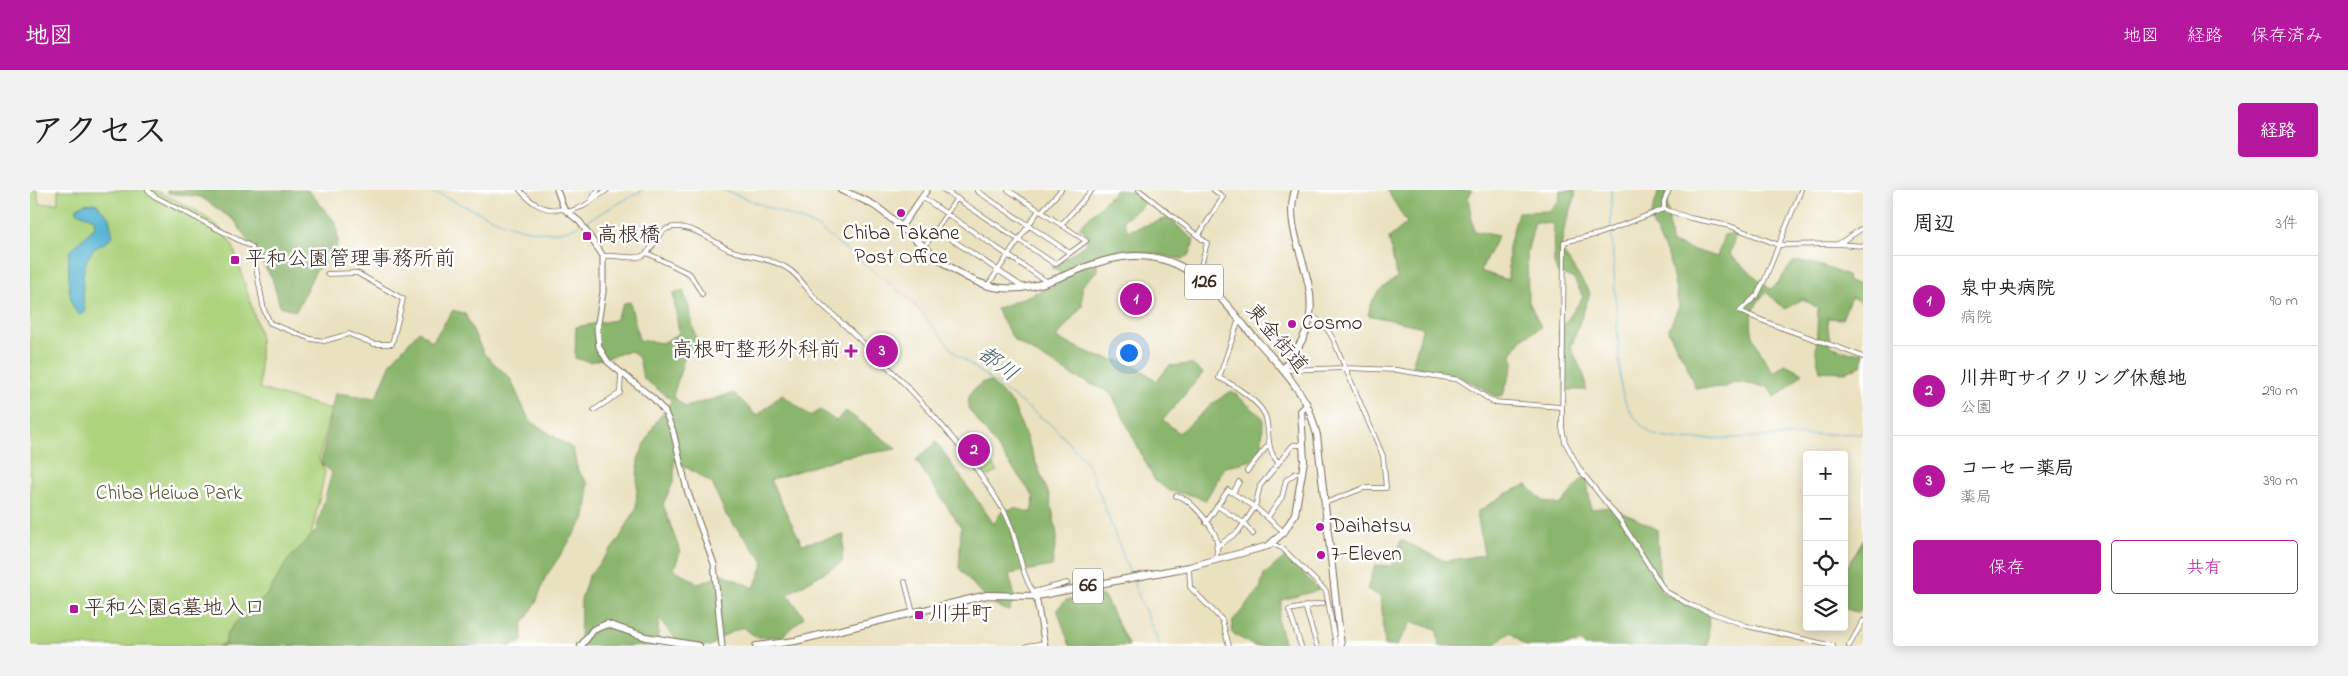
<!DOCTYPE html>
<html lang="ja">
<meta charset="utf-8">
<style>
body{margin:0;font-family:"Indie Flower","Klee One",sans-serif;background:#f2f2f2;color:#222}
.controls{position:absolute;right:15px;bottom:15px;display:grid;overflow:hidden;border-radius:5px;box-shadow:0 2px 12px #0003}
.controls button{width:45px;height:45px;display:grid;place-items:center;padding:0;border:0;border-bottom:1px solid #e0e0e0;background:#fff;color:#222;font:25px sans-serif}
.you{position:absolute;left:1098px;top:162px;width:18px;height:18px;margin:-12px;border:4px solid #fff;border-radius:50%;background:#1a73e8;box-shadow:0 0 0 8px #1a73e833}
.badge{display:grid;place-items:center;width:32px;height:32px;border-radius:50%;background:#b5179e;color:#fff;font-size:16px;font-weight:700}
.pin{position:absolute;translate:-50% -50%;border:2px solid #fff;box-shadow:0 1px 5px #0006}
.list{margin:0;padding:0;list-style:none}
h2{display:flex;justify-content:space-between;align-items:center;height:65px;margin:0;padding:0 20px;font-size:21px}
h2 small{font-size:16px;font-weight:400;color:#767676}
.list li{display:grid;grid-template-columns:32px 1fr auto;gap:15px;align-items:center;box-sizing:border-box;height:90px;padding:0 20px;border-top:1px solid #e0e0e0}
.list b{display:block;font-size:19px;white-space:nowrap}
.list p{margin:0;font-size:16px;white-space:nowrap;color:#767676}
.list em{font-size:16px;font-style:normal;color:#767676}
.actions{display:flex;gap:10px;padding:15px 20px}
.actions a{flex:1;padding:11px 0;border:1px solid #b5179e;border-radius:5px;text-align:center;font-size:18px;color:#b5179e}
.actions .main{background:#b5179e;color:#fff}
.icon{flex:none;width:28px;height:28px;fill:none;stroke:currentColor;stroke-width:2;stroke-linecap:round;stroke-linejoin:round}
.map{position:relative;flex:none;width:1833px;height:456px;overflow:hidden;border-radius:5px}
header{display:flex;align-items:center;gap:30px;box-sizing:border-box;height:70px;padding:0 25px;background:#b5179e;color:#fff}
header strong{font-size:24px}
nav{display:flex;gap:28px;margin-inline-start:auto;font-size:18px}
.intro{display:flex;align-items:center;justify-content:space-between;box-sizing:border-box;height:120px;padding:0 30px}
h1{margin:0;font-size:35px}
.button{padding:12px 22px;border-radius:5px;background:#b5179e;color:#fff;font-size:18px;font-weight:700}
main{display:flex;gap:30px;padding:0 30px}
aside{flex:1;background:#fff;border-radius:5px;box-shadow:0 2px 12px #0003}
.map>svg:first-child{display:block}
.green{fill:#add37d;stroke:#747e4e}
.forest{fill:#8ab56c;stroke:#627045;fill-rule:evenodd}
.water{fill:#54b3d2;stroke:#486e78}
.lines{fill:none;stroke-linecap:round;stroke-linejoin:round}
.stream{stroke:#54b3d2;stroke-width:1}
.minor-casing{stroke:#786a56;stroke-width:5.5}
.tertiary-casing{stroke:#786a56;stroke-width:7}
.primary-casing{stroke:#786a56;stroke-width:8}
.trunk-casing{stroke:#786a56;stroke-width:8}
.minor{stroke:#fff;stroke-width:4}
.tertiary{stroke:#fff;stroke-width:5}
.primary{stroke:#fff;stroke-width:6}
.trunk{stroke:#fff;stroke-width:6}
.poi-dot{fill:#b5179e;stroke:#fff;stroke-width:2}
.labels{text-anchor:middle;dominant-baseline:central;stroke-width:5;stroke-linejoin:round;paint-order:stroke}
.shield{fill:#fff;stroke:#766a62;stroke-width:1}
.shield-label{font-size:20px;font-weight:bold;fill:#3b2a1e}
.poi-label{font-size:21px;fill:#3b2a1e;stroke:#fff;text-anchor:start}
.street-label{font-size:21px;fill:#3b2a1e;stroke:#fff}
.park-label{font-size:21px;fill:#5d5d3a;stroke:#fff}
.water-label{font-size:22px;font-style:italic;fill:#456166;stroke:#fff}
</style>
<header>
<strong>地図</strong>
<nav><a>地図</a><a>経路</a><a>保存済み</a></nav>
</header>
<div class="intro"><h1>アクセス</h1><a class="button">経路</a></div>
<main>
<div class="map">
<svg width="1833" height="456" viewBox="0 0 1833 456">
<rect width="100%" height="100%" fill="#fff"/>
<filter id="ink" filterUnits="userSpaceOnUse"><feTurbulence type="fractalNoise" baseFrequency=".02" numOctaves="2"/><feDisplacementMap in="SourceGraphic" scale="10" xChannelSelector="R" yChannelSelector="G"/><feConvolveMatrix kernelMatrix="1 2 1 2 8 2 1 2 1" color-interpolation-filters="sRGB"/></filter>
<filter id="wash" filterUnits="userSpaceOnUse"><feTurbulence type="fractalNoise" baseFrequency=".0096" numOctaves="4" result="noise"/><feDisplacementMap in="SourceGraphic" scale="20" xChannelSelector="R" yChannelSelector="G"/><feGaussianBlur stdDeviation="1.12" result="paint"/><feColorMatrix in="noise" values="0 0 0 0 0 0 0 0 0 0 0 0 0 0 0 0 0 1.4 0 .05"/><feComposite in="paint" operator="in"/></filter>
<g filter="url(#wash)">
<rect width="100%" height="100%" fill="#eae1bf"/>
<path class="green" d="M 0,0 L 7,0 L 9,14 L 28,13 L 28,0 L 125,0 L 167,21 L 188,36 L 203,56 L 230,144 L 230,199 L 301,219 L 289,269 L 295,282 L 281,347 L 198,456 L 0,456 Z
M 939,245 L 967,281 L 958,287 L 930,252 Z"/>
<path class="forest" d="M 137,0 L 278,0 L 306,33 L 308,52 L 304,63 L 285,82 L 266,121 L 250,116 L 242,88 L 205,31 L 171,7 L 138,3 Z
M 1086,0 C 1100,0 1107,1 1114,15 L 1093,30 L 1098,41 L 1138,28 L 1164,50 L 1160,64 L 1152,69 L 1096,59 L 1067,69 L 1067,81 L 1052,96 L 1052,116 L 1026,148 L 1069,167 L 1103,174 L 1127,191 L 1139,176 L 1161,174 L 1173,183 L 1133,230 L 1149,243 C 1168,229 1181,212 1202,201 L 1233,228 L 1232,260 L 1222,270 L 1195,277 L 1175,311 L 1165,306 L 1140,301 L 1125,291 L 1081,203 L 1043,186 L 984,150 L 966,119 L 1030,93 L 1029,80 L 1021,78 L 1056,54 L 1059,46 L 1049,37 Z
M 1357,0 L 1442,0 L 1438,8 L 1444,41 L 1468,46 L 1450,81 L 1478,90 L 1479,56 L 1488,22 L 1519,21 L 1529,10 L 1530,0 L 1545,0 L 1545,8 L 1534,39 L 1531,59 L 1560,103 L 1541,157 L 1555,188 L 1556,200 L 1535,200 L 1529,142 L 1553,107 L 1544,89 L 1527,82 L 1524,73 L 1523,34 L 1505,32 L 1497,63 L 1498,110 L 1511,137 L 1493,148 L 1481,164 L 1484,172 L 1473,205 L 1465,207 C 1442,188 1412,181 1382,176 L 1393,137 L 1338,125 C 1342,106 1350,98 1367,88 L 1359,48 L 1377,33 Z
M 1629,0 L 1636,0 L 1641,53 L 1687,67 L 1694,45 L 1706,43 L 1700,65 L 1740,99 L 1747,94 L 1763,72 C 1780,70 1801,79 1817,86 L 1818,92 L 1830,94 L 1833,86 L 1833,113 L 1821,107 L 1812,129 L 1797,128 L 1800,156 L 1821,163 L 1833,162 L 1833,175 L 1816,182 L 1790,181 L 1786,163 L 1788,118 L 1773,109 L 1755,119 L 1736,102 C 1708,131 1725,153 1743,183 L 1755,174 L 1773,183 L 1753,202 L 1744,207 L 1738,197 L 1704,192 L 1695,197 L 1665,198 L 1656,173 L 1638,141 L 1649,116 L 1639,68 L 1620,29 Z
M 653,100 L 659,118 L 667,154 L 654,169 L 643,206 L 655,217 L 704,203 L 727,226 L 752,204 L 780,226 L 790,220 L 806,231 L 816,221 L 867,259 L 812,267 L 740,290 L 772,354 L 814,345 L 812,372 L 758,404 L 774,427 L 751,447 L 726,447 L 713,437 L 693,446 L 681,456 L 652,456 L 629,429 L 627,456 L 550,456 L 551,410 L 558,387 L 588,351 L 606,319 L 608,269 L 624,235 L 642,210 L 613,188 L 609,168 L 601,161 L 560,172 L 545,168 L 546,137 L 585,130 L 594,113 L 600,112 L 609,150 L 633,153 L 649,143 L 643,103 ZM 644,270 L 682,293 L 696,325 L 734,372 L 724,398 L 693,384 L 669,394 L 644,379 L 650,362 L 633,314 L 644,291 Z
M 423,120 L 435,124 L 454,164 L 480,188 L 499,230 L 543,259 L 548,281 L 557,292 L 558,304 L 555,328 L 515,388 L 506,413 L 492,435 L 492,451 L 481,456 L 188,456 L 196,453 L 196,445 L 206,432 L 237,405 L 258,370 L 286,341 L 302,283 L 291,273 L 305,203 L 346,208 L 362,171 L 389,141 L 402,152 Z
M 953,192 L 961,192 L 983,214 L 1020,308 L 1027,345 L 1022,376 L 979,384 L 985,407 L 979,421 C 959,415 943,394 929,378 L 931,337 L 886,270 L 906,252 L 964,334 L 972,321 L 985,318 L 1002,323 L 1004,307 L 939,219 C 936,205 942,200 953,192 Z
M 1556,285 L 1561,319 L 1581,317 L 1627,339 L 1630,402 L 1679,420 L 1678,456 L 1555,456 L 1552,452 L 1529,456 L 1496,456 L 1480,442 L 1463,456 L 1409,456 L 1407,439 L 1382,432 L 1366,456 L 1355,456 L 1351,407 L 1337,399 L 1345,375 L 1362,376 L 1371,350 L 1415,371 L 1454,365 L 1447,322 L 1477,303 L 1497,295 L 1513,311 L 1530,315 Z
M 1833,350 L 1833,416 L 1828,423 L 1814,418 L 1814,382 Z
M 1256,366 L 1289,400 L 1252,410 L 1248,431 L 1255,456 L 1224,456 L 1202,443 L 1203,431 L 1230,399 L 1234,385 Z
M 1067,403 L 1075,408 L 1099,456 L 1040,456 L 1027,419 L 1036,410 Z"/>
<path class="water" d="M 66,13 L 79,28 L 83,46 C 77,54 66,55 61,63 C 50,76 52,105 55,121 L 50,125 C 36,118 39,77 39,62 L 65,37 L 64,29 L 47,22 L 46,19 L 54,14 Z"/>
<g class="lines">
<path class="stream" d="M 399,0 C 440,16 508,60 549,35
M 694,0 L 786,36 L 881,110 L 925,163 L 1024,237 L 1058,274 L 1101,386
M 1581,0 L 1581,34 L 1591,197 C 1594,215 1607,236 1625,245 C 1632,248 1642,248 1649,250 L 1833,243
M 553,33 L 613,0
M 1102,390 L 1130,456"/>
</g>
</g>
<g filter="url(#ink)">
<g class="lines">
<g class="minor-casing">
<path id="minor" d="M 118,0 L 124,6 L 222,57 L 234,120 L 240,133 L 281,149 L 294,151 L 319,144 L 344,154 L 362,154 L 373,109 L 327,83 L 297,84
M 490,0 C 502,14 515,22 534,19
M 914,0 L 1025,74 L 1056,51 L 978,0
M 948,0 L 947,1 L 1040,63
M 1109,0 L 1177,53 L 1168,87
M 1771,0 L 1735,89 L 1727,105 L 1710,121 C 1750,140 1793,150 1833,167
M 892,7 L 1016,91
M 561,10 L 568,0
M 1634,19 L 1634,11 L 1639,0
M 538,22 L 554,16 L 577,0
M 1011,22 L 1031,0
M 1031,35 L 1062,0
M 906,39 L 993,97
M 1168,46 L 1193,7 L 1184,0
M 1808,54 L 1833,56
M 895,56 L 927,8
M 617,63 L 660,84 L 672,104
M 573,66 C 585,64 604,71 614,65 C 628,56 626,37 646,37 C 664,37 683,51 698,59 C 717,67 737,67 755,77 C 770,85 777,101 789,112 C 858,174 926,241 974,321 C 989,347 988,382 1006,406
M 958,95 L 1009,20
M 1280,127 C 1292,128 1298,140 1303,149 L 1353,266 L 1356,298 L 1334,298 L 1295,313
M 1209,129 L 1189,188 C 1202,193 1232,213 1236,228 C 1240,244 1236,260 1248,272
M 1254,180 L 1316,178 L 1367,180 L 1430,190 L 1463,212 L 1531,217
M 564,220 L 590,203 L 591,184
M 1217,281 L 1239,254
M 1203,303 L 1209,292
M 1146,306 C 1159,306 1187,340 1187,353 C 1188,358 1186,364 1186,369
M 1187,316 L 1214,333 L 1223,344
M 1238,327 L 1252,307 L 1256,290 L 1266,283 L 1273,284
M 1176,333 L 1198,300 L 1225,317 L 1254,342
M 1242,354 L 1252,358 L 1296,401 L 1306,456
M 1186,357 L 1208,342 L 1225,317 L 1230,296 L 1263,255 L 1273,255
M 1159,377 L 1160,397 L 1192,430 L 1199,456
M 875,392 L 883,423
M 1003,402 L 1037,393
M 1275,416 L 1287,456
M 997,456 L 1015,453
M 1271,456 L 1259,420 L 1293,413
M 1803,456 L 1717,436 L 1660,415 L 1635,401 L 1590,330 L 1550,280 L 1535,252 L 1532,238 L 1534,52 L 1569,44 L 1634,19 L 1660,28 L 1700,36 L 1749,55 L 1808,54 L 1833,38
M 1819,456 L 1833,431"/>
</g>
<g class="tertiary-casing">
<path id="tertiary" d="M 527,0 L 534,19 L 550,32 L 573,66 L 573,102 L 567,139 L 569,157 L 578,172 L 624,209 L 635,222 L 643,241 L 657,300 L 684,374 L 692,456
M 871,37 L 897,0
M 1006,406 L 1015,456"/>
</g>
<g class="primary-casing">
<path id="primary" d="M 1253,180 C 1264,163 1278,146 1280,125 C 1286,84 1252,41 1265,0
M 551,456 L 563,440 L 577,434 L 616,447 L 669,456
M 726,456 L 765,451 L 957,405 L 1006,406 L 1159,377 L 1238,356 L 1254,342 L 1265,324 L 1274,271 L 1271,221 L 1277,215"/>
</g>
<g class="trunk-casing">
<path id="trunk" d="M 811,0 C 822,5 834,9 845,16 C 881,41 916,85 959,96 C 1011,108 1045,73 1093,67 C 1114,64 1137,68 1155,79 C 1183,95 1202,121 1222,145 C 1241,166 1262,188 1276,213 C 1281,223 1284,235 1287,245 L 1311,456"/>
</g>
<use href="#minor" class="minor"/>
<use href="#tertiary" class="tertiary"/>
<use href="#primary" class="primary"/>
<use href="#trunk" class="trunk"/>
</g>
</g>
<g class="poi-dot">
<circle cx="871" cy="23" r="5"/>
<rect x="552" y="41" width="10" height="10" rx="2.5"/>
<rect x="200" y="65" width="10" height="10" rx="2.5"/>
<circle cx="1262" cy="134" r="5"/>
<path d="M818.5 153.5h5v5h5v5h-5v5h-5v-5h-5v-5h5z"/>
<circle cx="1290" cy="337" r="5"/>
<circle cx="1291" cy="365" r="5"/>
<rect x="39" y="414" width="10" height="10" rx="2.5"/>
<rect x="884" y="420" width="10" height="10" rx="2.5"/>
</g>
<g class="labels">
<g class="shield">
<rect x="1155" y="74.5" width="38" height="35" rx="4"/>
<rect x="1043" y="378.5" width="30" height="35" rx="4"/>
</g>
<g class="shield-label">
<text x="1174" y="92">126</text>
<text x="1058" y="396">66</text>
</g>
<g class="poi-label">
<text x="871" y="44" text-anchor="middle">Chiba Takane<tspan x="871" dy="24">Post Office</tspan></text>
<text x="567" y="46">高根橋</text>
<text x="215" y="70">平和公園管理事務所前</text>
<text x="1272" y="134">Cosmo</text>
<text x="810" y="161" text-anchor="end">高根町整形外科前</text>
<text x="1300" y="337">Daihatsu</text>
<text x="1301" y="365">7-Eleven</text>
<text x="54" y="419">平和公園G墓地入口</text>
<text x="899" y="425">川井町</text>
</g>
<g class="street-label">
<text transform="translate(1246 149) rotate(50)">東金街道</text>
</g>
<g class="park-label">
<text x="139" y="304">Chiba Heiwa Park</text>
</g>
<g class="water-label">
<text transform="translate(967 175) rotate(36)">都川</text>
</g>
</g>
</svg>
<div class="controls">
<button>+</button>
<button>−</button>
<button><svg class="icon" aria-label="locate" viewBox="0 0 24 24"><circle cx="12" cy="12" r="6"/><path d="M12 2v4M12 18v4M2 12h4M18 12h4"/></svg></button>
<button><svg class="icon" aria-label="layers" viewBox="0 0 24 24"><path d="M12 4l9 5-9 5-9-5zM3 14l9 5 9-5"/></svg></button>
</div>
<div class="you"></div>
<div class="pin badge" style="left:1106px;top:109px">1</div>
<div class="pin badge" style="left:944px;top:260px">2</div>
<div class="pin badge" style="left:852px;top:161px">3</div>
</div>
<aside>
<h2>周辺<small>3件</small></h2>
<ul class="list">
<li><span class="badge">1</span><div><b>泉中央病院</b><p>病院</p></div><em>90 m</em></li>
<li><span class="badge">2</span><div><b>川井町サイクリング休憩地</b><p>公園</p></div><em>290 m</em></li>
<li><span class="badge">3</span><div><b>コーセー薬局</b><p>薬局</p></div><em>390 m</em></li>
</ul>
<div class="actions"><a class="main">保存</a><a>共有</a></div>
</aside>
</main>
